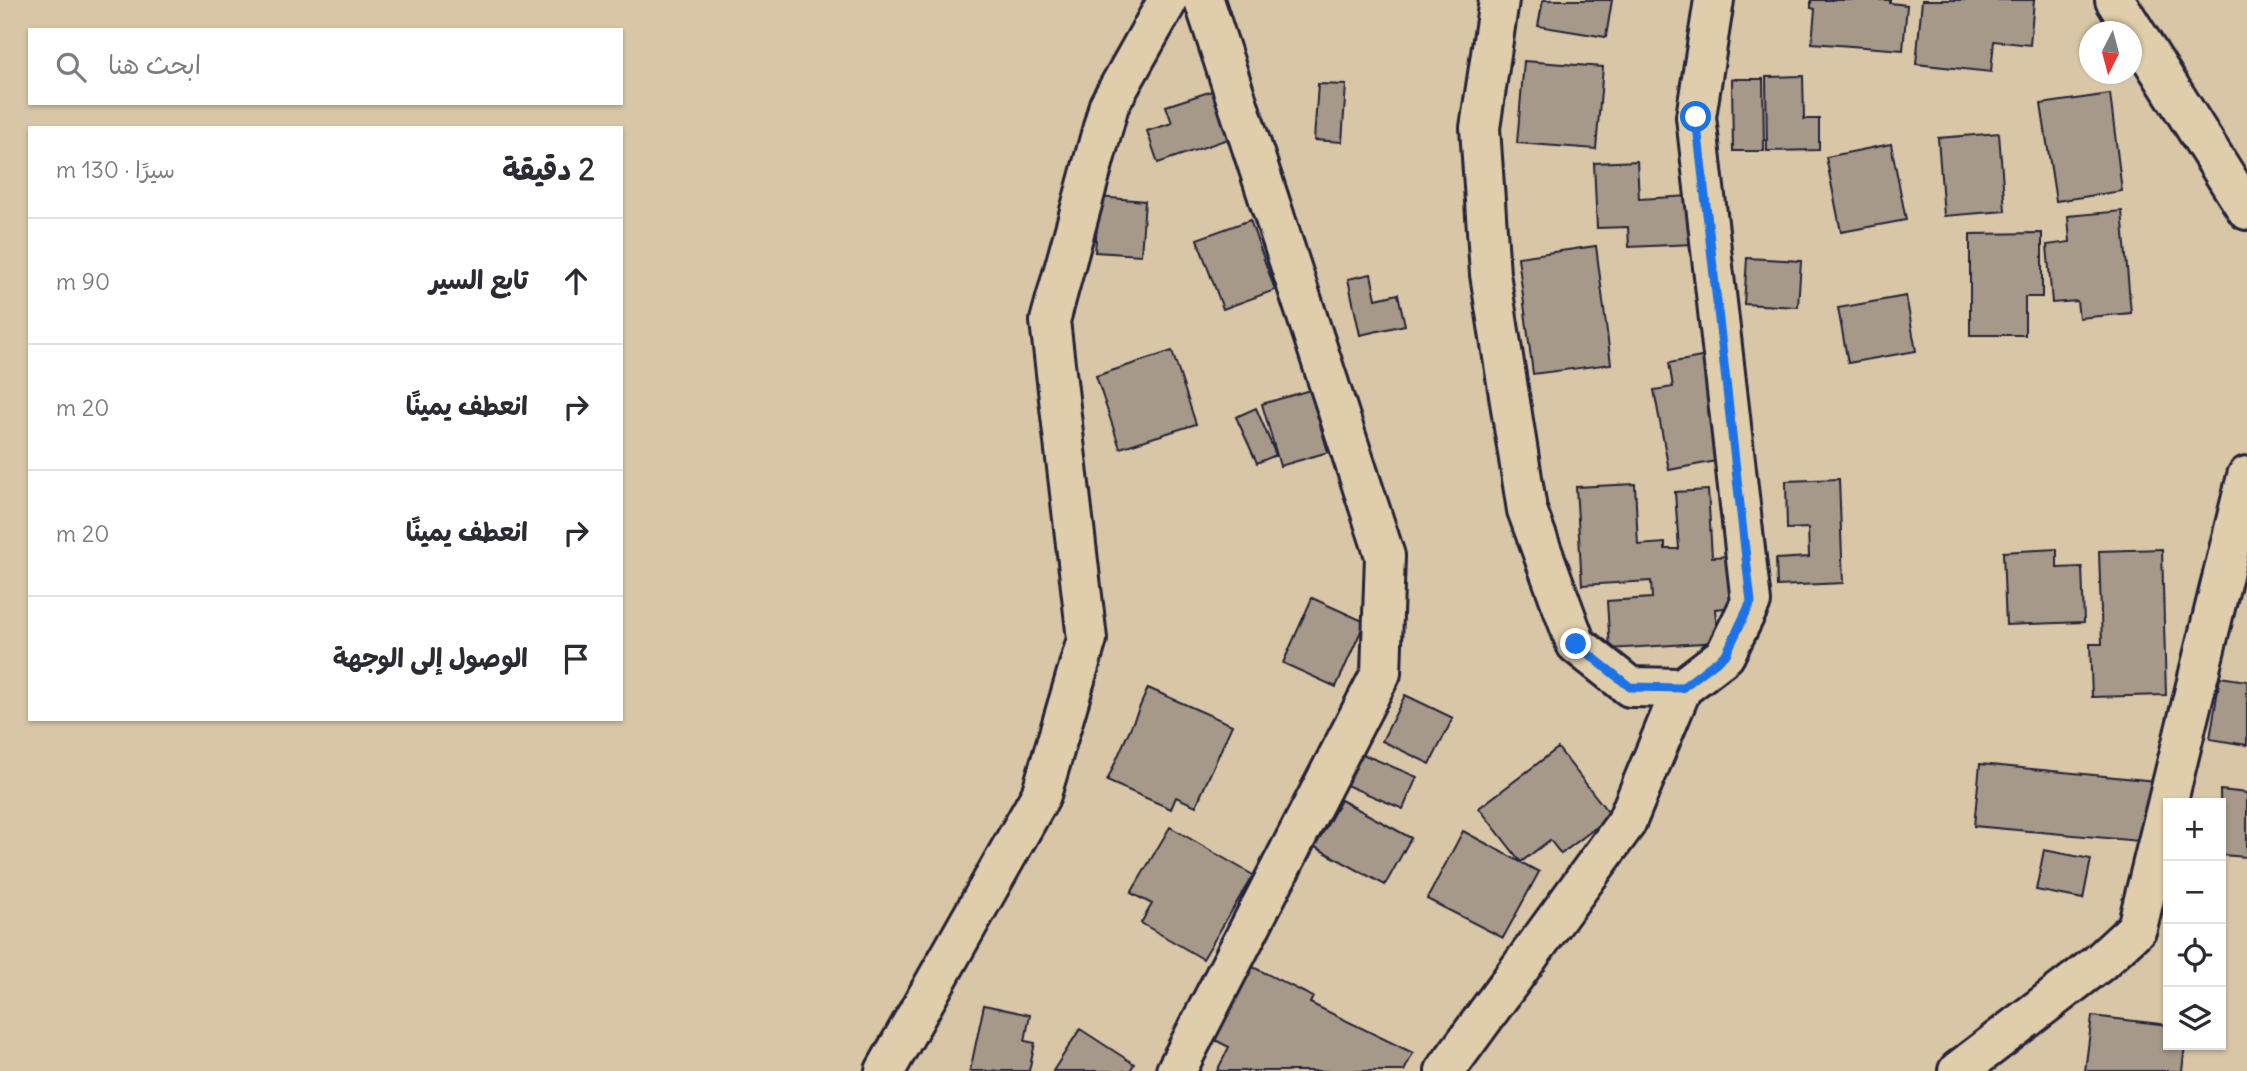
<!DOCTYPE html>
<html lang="ar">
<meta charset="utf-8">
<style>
body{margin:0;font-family:Delius,"Playpen Sans Arabic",sans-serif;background:#f2f2f3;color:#2b2b33;direction:rtl}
.controls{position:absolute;right:21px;bottom:21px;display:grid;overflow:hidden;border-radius:0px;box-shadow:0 2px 5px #0004}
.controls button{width:63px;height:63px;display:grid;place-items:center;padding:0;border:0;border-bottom:2px solid #e1e1e2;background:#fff;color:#2b2b33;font:35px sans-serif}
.compass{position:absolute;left:2079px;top:21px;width:63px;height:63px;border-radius:50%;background:#fff;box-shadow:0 2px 5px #0004;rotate:186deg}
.stop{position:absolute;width:21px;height:21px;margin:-16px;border:5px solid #1a73e8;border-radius:50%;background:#fff}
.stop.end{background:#1a73e8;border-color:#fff;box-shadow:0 2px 7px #0008}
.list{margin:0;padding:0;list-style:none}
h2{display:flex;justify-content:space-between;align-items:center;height:91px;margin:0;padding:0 28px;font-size:30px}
h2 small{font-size:23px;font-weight:400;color:#7c7c81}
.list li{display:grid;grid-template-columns:46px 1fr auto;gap:21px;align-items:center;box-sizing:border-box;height:126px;padding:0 28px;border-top:2px solid #e1e1e2}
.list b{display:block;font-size:26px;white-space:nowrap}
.list em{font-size:23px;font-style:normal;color:#7c7c81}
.icon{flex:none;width:38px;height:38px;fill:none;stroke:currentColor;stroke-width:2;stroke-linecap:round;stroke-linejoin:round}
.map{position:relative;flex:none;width:2247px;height:1071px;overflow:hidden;direction:ltr}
.search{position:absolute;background:#fff;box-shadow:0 2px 5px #0004;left:28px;top:28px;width:595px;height:77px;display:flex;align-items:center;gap:18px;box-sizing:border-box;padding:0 24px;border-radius:0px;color:#7c7c81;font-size:26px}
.panel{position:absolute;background:#fff;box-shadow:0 2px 5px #0004;left:28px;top:126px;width:595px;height:595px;border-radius:0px;direction:rtl}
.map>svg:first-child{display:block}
.building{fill:#a69989;stroke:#22223b;stroke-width:2}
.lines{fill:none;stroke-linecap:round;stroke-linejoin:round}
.minor-casing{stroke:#22223b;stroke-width:44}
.minor{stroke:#e0cdab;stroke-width:38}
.route{stroke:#1a73e8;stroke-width:9}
</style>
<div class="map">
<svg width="2247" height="1071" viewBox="0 0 2247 1071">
<rect width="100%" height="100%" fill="#d8c6a7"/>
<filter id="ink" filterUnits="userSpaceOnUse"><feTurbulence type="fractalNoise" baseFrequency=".0143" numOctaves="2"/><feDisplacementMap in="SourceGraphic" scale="14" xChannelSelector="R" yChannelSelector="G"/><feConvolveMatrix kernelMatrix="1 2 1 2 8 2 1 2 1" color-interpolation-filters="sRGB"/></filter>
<g filter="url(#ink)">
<path class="building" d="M 1543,0 L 1612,0 L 1606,37 L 1538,26 Z
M 1811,0 L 1890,0 L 1890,3 L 1907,5 L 1903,50 L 1812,43 L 1815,9 L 1811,8 Z
M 1922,0 L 2034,0 L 2030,45 L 1994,41 L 1991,72 L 1916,64 Z
M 1524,61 L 1603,67 L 1596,149 L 1517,143 Z
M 1803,76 L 1804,119 L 1819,119 L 1819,150 L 1767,151 L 1766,77 Z
M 1732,79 L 1763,79 L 1764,151 L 1733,151 Z
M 1318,84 L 1346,85 L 1342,142 L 1314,140 Z
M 1215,90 L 1231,138 L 1158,163 L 1147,131 L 1172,123 L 1166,106 Z
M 2110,94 L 2122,191 L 2056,201 L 2041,104 Z
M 1999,133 L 2005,211 L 1944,216 L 1938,138 Z
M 1891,144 L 1906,220 L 1841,232 L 1826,157 Z
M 1637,161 L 1639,199 L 1691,196 L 1693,244 L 1629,247 L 1628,227 L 1597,228 L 1594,163 Z
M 1099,197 L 1145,201 L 1141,255 L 1095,252 Z
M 2122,211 L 2131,313 L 2079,318 L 2077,301 L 2052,303 L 2047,245 L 2070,242 L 2068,216 Z
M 1250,220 L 1275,290 L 1223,309 L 1197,239 Z
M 2042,233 L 2042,297 L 2025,297 L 2025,335 L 1970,335 L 1970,234 Z
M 1596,246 L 1611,364 L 1533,374 L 1518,257 Z
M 1747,258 L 1801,261 L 1798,307 L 1744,304 Z
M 1371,274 L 1376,299 L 1398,294 L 1405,325 L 1360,335 L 1348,279 Z
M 1906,296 L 1916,351 L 1848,363 L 1838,308 Z
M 1172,351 L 1196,424 L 1120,448 L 1096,376 Z
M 1707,356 L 1727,459 L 1669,470 L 1654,390 L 1673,387 L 1669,363 Z
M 1310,390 L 1328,452 L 1280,466 L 1262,404 Z
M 1256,408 L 1276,455 L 1257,463 L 1236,417 Z
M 1839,479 L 1843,583 L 1777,586 L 1776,559 L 1809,557 L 1808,528 L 1787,529 L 1786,481 Z
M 1635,484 L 1638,545 L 1665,543 L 1665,549 L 1679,549 L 1675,492 L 1708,490 L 1712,557 L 1732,556 L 1736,607 L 1715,609 L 1718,642 L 1610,649 L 1607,601 L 1652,598 L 1651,581 L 1582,585 L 1576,487 Z
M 2057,549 L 2057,568 L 2082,567 L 2084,622 L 2006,625 L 2003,552 Z
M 2162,549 L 2166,695 L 2092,697 L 2090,644 L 2102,644 L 2099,551 Z
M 1312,598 L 1365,622 L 1336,687 L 1283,663 Z
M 2220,677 L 2247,681 L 2247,745 L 2210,739 Z
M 1148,688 L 1232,725 L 1196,806 L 1176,797 L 1171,809 L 1107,781 Z
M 1405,695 L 1453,718 L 1430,764 L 1382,741 Z
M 1558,748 L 1611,816 L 1561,854 L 1550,840 L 1521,862 L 1479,808 Z
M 1360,753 L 1417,777 L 1403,809 L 1346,785 Z
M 1980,764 L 2156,781 L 2150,842 L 1974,826 Z
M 2220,790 L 2247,793 L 2247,857 L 2221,855 Z
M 1341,800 L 1411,838 L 1385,885 L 1315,847 Z
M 1170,827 L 1253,875 L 1203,959 L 1141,923 L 1152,904 L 1131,893 Z
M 1463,831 L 1539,872 L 1503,938 L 1427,899 Z
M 2044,850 L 2091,859 L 2083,899 L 2036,890 Z
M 1247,964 L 1313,997 L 1310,1003 L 1413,1053 L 1404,1071 L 1217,1071 L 1229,1047 L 1211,1038 Z
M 984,1005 L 1030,1015 L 1025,1041 L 1035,1043 L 1029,1071 L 970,1071 Z
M 2092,1016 L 2168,1025 L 2168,1045 L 2185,1045 L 2182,1071 L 2085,1071 Z
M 1080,1029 L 1134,1064 L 1130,1071 L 1053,1071 Z"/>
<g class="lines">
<g class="minor-casing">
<path id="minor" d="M 1499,0 L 1480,128 L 1490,274 L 1527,510 L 1576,644 L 1630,687 L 1682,688 L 1725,655 L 1751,602 L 1696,117 L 1714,0
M 2115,0 L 2247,210
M 885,1071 L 1041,795 L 1087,639 L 1050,321 L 1109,105 L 1168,0
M 1176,1071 L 1381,673 L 1385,556 L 1204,0
M 1445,1071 L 1626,823 L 1682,688
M 1958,1071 L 2099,963 L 2137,928 L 2247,476"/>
</g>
<use href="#minor" class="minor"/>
</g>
</g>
<g class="lines" filter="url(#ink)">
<path class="route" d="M 1576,644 L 1630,687 L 1682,688 L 1726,654 L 1751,602 L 1696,117"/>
</g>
</svg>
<div class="controls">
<button>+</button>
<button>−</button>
<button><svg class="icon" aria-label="locate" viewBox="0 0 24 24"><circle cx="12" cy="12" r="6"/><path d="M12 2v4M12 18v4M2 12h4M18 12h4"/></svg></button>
<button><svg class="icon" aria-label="layers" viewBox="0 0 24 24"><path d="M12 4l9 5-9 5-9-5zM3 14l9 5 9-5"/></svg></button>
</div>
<svg class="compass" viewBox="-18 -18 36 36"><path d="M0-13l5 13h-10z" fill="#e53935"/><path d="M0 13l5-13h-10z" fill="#7c7c81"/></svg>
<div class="stop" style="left:1696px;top:117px"></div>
<div class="stop end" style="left:1576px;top:644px"></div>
<div class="search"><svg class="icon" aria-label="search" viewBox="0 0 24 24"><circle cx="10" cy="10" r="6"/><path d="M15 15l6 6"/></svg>ابحث هنا</div>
<section class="panel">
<h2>2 دقيقة<small>سيرًا · 130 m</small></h2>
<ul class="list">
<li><svg class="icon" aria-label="ahead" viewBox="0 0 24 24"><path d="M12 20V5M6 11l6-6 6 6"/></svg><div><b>تابع السير</b></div><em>90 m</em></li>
<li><svg class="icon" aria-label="right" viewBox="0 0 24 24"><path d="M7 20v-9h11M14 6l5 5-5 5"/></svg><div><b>انعطف يمينًا</b></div><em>20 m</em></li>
<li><svg class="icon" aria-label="right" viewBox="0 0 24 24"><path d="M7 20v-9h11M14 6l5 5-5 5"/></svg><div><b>انعطف يمينًا</b></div><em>20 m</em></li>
<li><svg class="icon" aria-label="arrive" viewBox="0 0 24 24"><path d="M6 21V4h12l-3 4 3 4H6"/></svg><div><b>الوصول إلى الوجهة</b></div></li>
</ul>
</section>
</div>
